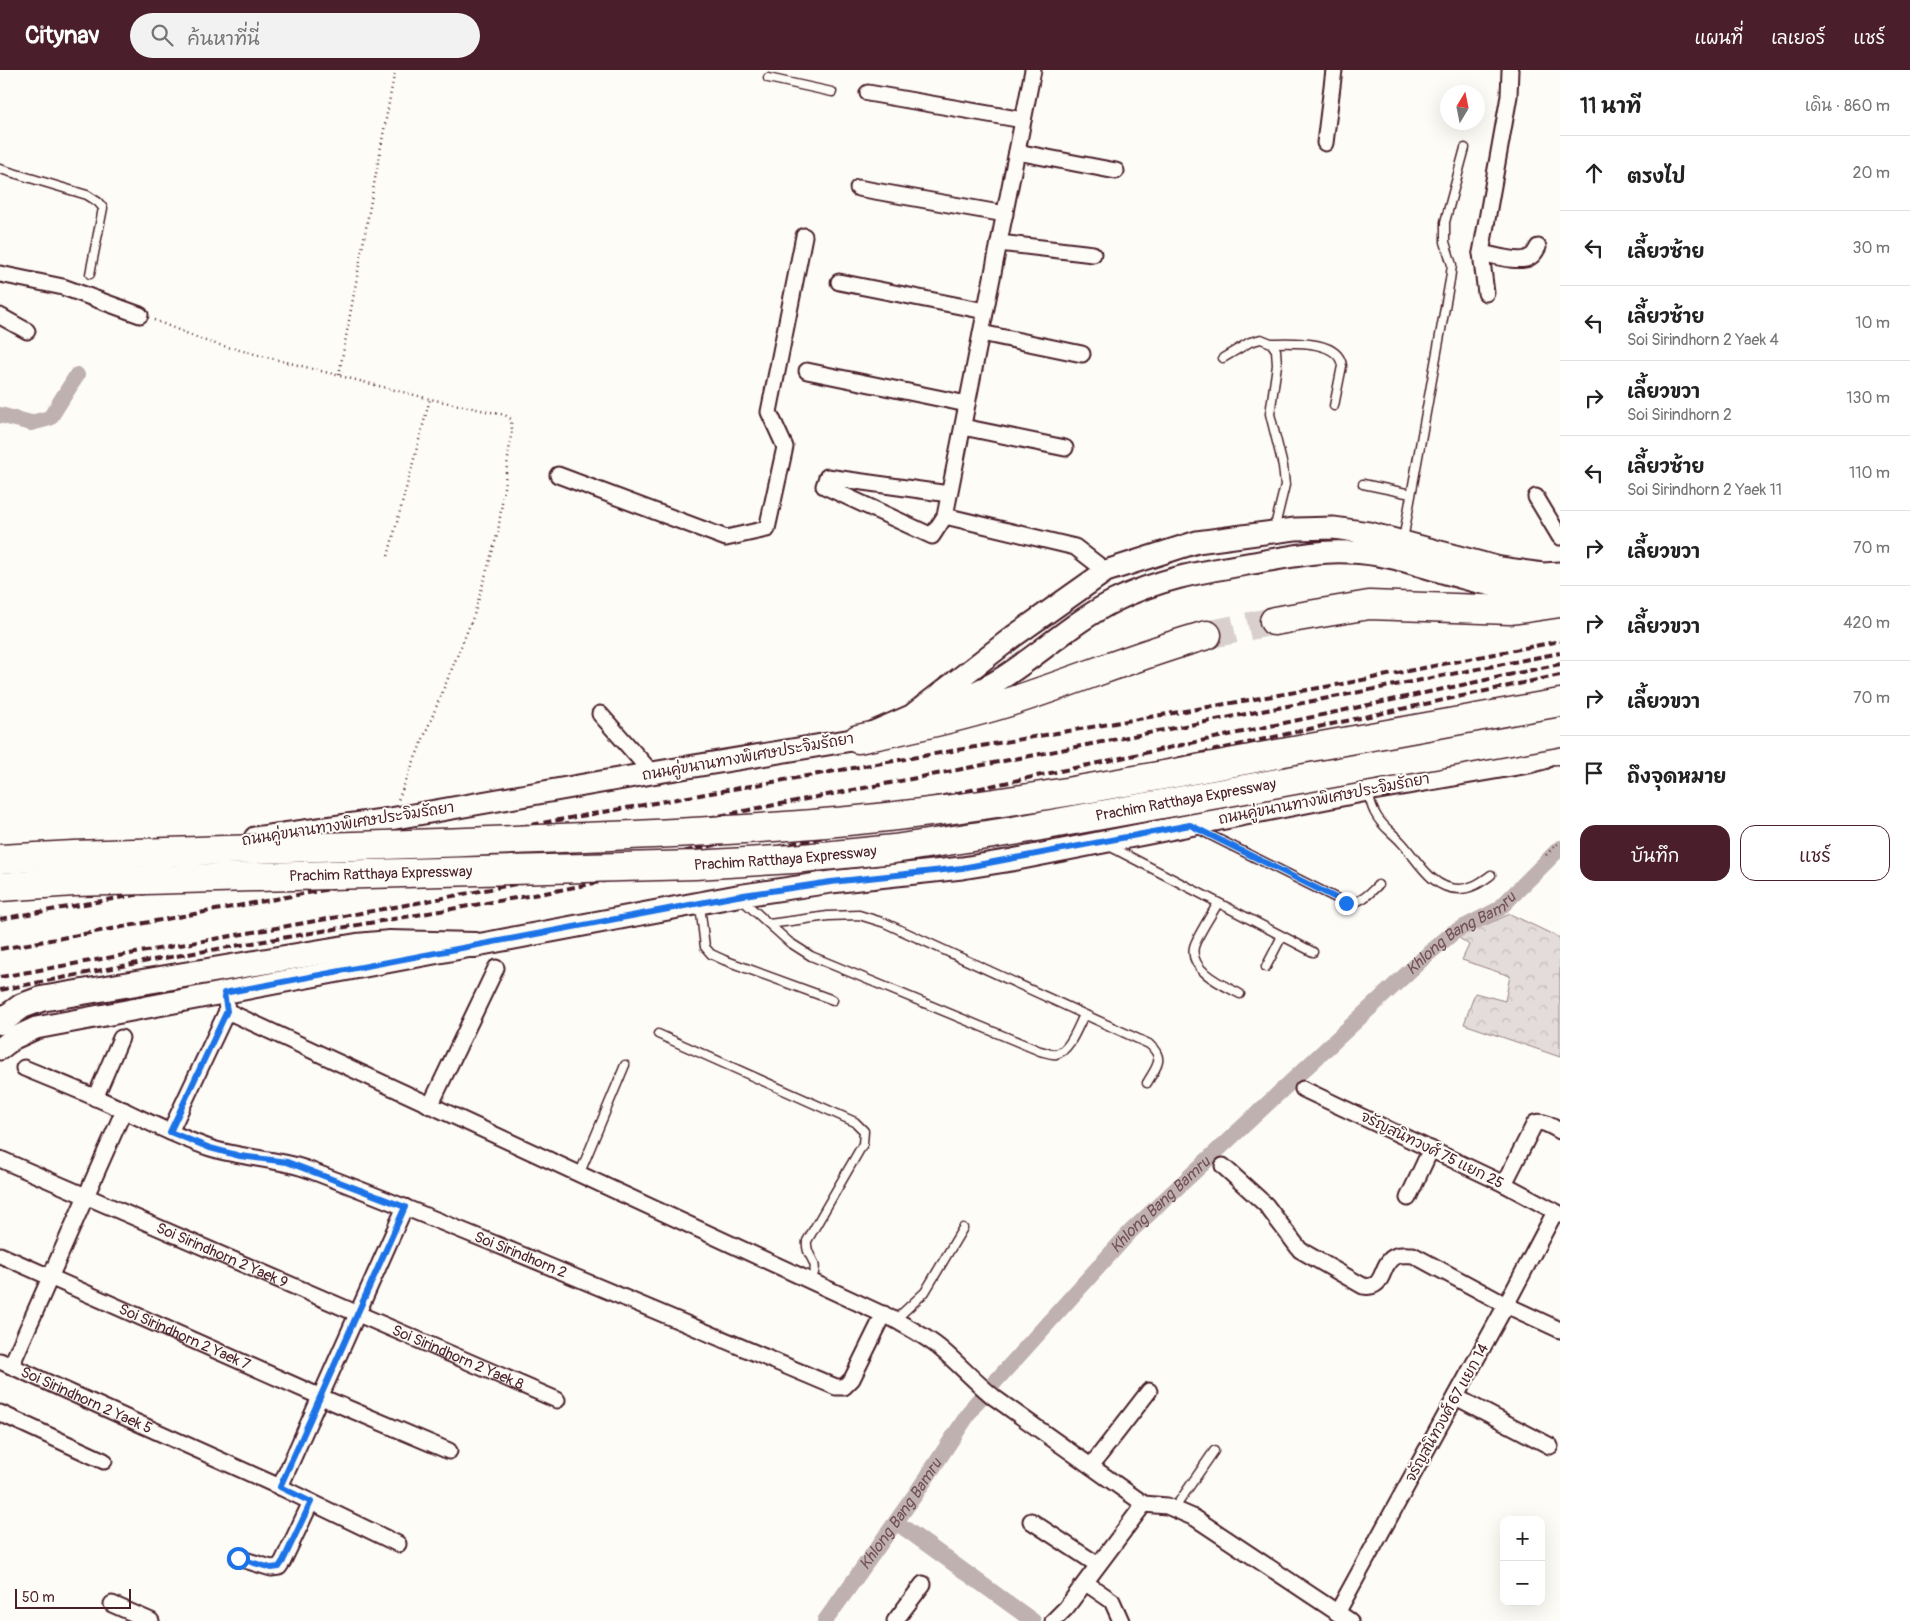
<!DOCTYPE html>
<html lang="th">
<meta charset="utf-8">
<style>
body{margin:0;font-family:Pangolin,"Playpen Sans Thai",sans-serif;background:#f2f2f2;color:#222}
.controls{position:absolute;right:15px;bottom:15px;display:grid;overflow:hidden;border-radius:10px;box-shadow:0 5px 20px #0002}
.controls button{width:45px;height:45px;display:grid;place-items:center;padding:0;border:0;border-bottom:1px solid #e0e0e0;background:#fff;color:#222;font:25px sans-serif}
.compass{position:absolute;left:1440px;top:15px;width:45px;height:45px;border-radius:50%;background:#fff;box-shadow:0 5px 20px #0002;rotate:10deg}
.scale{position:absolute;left:15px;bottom:12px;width:116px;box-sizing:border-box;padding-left:5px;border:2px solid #4a1f2b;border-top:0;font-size:14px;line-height:18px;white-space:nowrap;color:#4a1f2b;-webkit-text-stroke:4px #fdfcf7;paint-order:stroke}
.stop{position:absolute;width:15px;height:15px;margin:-11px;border:4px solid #1a73e8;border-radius:50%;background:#fff}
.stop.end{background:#1a73e8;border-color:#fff;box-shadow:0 1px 5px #0008}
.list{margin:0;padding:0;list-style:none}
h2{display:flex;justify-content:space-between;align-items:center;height:65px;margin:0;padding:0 20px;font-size:21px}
h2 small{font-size:16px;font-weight:400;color:#767676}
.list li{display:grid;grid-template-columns:32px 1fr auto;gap:15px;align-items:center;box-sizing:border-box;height:75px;padding:0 20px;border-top:1px solid #e0e0e0}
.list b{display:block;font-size:19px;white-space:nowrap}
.list p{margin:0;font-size:16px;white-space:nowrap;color:#767676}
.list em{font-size:16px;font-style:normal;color:#767676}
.actions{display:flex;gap:10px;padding:15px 20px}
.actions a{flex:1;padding:11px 0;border:1px solid #4a1f2b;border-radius:15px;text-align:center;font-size:18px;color:#4a1f2b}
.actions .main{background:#4a1f2b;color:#fff}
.icon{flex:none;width:28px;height:28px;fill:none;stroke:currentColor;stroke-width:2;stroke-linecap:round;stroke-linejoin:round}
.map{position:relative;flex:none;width:1560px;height:1551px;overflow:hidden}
header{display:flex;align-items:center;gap:30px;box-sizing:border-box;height:70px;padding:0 25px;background:#4a1f2b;color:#fff}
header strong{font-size:24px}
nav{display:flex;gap:28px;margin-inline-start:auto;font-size:18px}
.search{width:350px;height:45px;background:#f2f2f2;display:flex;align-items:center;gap:12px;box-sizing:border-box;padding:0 18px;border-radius:28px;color:#767676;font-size:19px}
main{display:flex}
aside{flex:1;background:#fff}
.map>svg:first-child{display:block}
.forest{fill:url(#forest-crowns);stroke:#967e82}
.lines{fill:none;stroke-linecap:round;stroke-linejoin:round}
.canal{stroke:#c0b1b1;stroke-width:16}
.motorway-tunnel{stroke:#d9d0ce;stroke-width:28;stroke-dasharray:28 14;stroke-linecap:butt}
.service-casing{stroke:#4a1f2b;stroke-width:11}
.minor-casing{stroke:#4a1f2b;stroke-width:19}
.secondary-casing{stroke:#4a1f2b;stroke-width:25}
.primary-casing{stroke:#4a1f2b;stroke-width:28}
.motorway-casing{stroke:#4a1f2b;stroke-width:31}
.path{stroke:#4a1f2b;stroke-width:2.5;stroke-dasharray:1 4;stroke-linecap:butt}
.service{stroke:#fdfcf7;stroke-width:8}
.minor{stroke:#fdfcf7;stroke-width:15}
.secondary{stroke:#fdfcf7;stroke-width:21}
.primary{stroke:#fdfcf7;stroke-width:24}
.motorway{stroke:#fdfcf7;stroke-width:28}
.rail{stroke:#4a1f2b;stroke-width:4;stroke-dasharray:8 4;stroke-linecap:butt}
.motorway-bridge-casing{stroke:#4a1f2b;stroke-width:31;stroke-linecap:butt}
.motorway-bridge{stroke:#fdfcf7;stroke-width:28}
.route{stroke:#1a73e8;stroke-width:6}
.labels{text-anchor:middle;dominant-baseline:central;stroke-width:4;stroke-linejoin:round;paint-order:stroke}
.street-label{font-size:15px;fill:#4a1f2b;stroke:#fdfcf7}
.water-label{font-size:16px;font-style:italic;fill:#73525a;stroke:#fdfcf7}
</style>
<header>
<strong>Citynav</strong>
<div class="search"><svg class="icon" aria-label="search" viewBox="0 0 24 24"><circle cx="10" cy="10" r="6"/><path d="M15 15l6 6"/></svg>ค้นหาที่นี่</div>
<nav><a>แผนที่</a><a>เลเยอร์</a><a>แชร์</a></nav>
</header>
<main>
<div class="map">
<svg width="1560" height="1551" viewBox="0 0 1560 1551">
<defs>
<pattern id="forest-crowns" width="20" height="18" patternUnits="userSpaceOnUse" patternTransform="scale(1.25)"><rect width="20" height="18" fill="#e3dcda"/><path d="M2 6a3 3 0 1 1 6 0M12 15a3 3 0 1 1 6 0" fill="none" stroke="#c4bcbb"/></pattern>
</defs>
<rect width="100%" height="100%" fill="#fdfcf7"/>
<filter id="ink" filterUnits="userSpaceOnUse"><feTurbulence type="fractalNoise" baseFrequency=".02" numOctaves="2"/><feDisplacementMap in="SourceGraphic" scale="10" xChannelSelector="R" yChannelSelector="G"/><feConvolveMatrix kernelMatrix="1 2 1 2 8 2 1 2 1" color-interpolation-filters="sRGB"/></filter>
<g filter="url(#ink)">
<path class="forest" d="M 1510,844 L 1560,868 L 1560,987 L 1464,954 L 1475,923 L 1505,931 L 1510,906 L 1462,890 L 1469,875 L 1458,867 Z"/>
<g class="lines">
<g class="canal">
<path d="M 0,345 L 31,353 L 50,348 L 77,305"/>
<path d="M 896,1452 L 1033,1551"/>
<path id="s1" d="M 825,1551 L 915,1425 L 975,1334 L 1131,1161 L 1429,883 L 1454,862 L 1499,839 L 1560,778"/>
</g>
<path class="motorway-tunnel" d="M 1207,565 L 1274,551"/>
<g class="service-casing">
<path id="service" d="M 768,8 L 832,22
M 0,99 L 87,125 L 98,132 L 103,138 L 90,204
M 1271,273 C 1290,273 1339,269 1342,296 L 1334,336
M 1223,288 L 1250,272 L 1261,269 L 1271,273 L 1276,280 L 1277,295 L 1270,344 L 1283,396 L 1285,415 L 1274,460
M 1363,414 L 1411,424
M 1403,470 L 1450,210 L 1452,195 L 1445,172 L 1445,152 L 1465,78
M 1367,721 C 1370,728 1371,736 1375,743 C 1381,756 1392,762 1401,772 C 1417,789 1431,819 1459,819 C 1472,819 1481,812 1491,805
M 1196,758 L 1346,833 C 1361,833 1368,825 1378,815
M 1109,776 L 1313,882
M 741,829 L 789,872 L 811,886 L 1040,981 C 1045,982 1051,985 1056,984 C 1070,981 1078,956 1084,945
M 1218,833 C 1212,844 1197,866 1194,877 C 1189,901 1223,915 1240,924
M 700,835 L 705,877 L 711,884 L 724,890 L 833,930
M 769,854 L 828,846 L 859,845 L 885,853 L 1149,974 C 1166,989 1156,997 1147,1013
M 1266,897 L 1282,866
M 658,964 L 855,1052 L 864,1061 L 863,1074 L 807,1171 C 805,1190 822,1189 811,1210
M 579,1105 L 625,995
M 895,1250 L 925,1222 L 963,1158
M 1174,1439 L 1214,1381"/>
</g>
<g class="minor-casing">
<g id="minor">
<path d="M 868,23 L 1023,50"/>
<path d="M 1325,73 L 1334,0"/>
<path d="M 1017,82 L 1116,101"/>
<path d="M 858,118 L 1005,144"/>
<path d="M 999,173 L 1093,184"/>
<path d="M 1481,183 C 1492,185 1521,194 1530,187 C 1534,185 1536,181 1538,177"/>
<path d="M 0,204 L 63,217 L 140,245"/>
<path d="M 839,212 L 985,241"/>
<path d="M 1486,223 L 1481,183 L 1509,26 L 1510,0"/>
<path d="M 0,246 L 27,261"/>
<path d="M 981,263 L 1082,284"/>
<path d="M 807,301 L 967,334"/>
<path d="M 963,357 L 1065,378"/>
<path d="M 558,405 L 726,468 L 767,459 L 785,377 L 769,342 L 804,166"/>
<path d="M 949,424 L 827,407 L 824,416 L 932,466 L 945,446 L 1033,0"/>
<path d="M 1536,427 L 1560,467"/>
<path d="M 945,446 L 1075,477 L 1106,501"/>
<path d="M 600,644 L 652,703"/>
<path d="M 227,941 L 895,1250 C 911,1259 927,1267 941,1279 C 960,1295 976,1313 995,1328 L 1144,1434 L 1167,1436 L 1195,1448 L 1350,1551"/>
<path id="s2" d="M 24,998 C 58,1012 92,1025 125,1041 C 153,1054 180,1068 210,1078 C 244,1089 279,1088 312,1101 C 489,1169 662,1244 836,1317 L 844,1317 L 852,1309 L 884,1244"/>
<path d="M 1303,1019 L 1504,1114 L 1560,1144"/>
<path d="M 95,1028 L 121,968"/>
<path d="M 430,1036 L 496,898"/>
<path d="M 170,1062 L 227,941 L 226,932"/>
<path id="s3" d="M 0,1089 L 557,1330"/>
<path d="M 1223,1096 L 1266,1135 L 1300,1180 L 1363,1216 C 1387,1220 1379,1192 1396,1186 C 1401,1184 1407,1185 1413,1185 L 1506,1235 L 1560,1260"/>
<path d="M 1504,1114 L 1535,1053 C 1543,1050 1552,1057 1560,1061"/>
<path d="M 1408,1128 L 1431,1079"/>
<path id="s4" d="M 0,1185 L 321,1327 L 449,1381"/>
<path id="s5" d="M 0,1291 L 280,1417 L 398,1474"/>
<path d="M 11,1296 L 124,1040"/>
<path d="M 1456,1327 L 1550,1376"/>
<path d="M 0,1343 L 104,1391"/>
<path d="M 1091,1396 L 1149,1321"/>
<path d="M 280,1417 L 405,1137"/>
<path d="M 1031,1451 L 1098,1495"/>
<path d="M 238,1488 L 271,1498 L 279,1497 L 283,1491 L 311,1432"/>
<path d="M 1086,1513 L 1112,1531 L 1121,1551"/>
<path d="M 112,1534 L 151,1551"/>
<path d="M 1337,1543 L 1506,1235 L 1555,1142"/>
<path d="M 895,1551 L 923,1514"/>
<path d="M 1053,1551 L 1066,1538 L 1144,1434"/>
</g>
</g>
<g class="secondary-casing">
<path id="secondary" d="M 930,639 C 954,631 980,622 1002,608 C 1040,584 1074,551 1114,531 C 1163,507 1207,501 1259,492 C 1289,487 1320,480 1349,482 C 1390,483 1428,499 1467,509 C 1497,518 1529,520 1560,524
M 255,768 L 390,749 L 652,703 L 858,669 L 911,646 L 1014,566 L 1106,501 L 1197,472 L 1295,459 L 1334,458 L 1369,463 L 1500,498 L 1543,504 L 1560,503
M 0,979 L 14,968 L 36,958 L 737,826 L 831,812 L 962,798 L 1012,790 L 1367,720 L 1529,692 L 1544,688"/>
</g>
<g class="primary-casing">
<path id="primary" d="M 0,952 L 22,936 L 41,929 L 357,876 L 390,873 L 475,875"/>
</g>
<g class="motorway-casing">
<path id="motorway" d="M 1274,551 L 1369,535 L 1511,540 L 1560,533
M 858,669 C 908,659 957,648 1006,633 C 1073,612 1139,584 1207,565
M 1501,681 L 1560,680
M 1277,684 L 1560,633"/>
</g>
<path class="path" d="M 154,250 L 208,272 L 430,329 L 505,345 L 511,349 L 512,359 L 498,462 L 474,545 L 398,730
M 339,305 L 395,0
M 388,486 L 430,329
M 1546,785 L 1560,771"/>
<use href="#service" class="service"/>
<use href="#minor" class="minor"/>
<use href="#secondary" class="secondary"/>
<use href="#primary" class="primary"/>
<use href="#motorway" class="motorway"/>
<path class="rail" d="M 0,849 L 818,704 L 1342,614 L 1560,571
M 0,879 C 521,786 1040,684 1560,583
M 0,907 L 417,833 L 668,785 L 1560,594
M 0,920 L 153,890 L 545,823 L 855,761 L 1318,657 L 1560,605"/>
<g class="motorway-bridge-casing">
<g id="motorway-bridge">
<path d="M 0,789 L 74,785 C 244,779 414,775 584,767 C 685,763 787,758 887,747 C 1018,733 1148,708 1277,684"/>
<path id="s6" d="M 0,817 L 74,812 L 695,795 L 793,789 L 894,779 L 1013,761 L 1560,662"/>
</g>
</g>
<use href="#motorway-bridge" class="motorway-bridge"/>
</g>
</g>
<g class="lines" filter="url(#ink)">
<path class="route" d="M 238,1488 L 271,1498 L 279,1497 L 283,1491 L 311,1432 L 280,1417 L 405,1137 L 287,1092 L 240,1086 L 210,1078 L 170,1062 L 227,941 L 224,923 L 737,826 L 831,812 L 962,798 L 1190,755 L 1346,833"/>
</g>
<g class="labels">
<g class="street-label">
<text transform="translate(748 687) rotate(-10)">ถนนคู่ขนานทางพิเศษประจิมรัถยา</text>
<text transform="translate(1324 729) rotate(-11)">ถนนคู่ขนานทางพิเศษประจิมรัถยา</text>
<text stroke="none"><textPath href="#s6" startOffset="1191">Prachim Ratthaya Expressway</textPath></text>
<text transform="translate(348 754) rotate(-9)">ถนนคู่ขนานทางพิเศษประจิมรัถยา</text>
<text stroke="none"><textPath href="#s6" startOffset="786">Prachim Ratthaya Expressway</textPath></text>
<text stroke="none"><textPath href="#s6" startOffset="381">Prachim Ratthaya Expressway</textPath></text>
<text transform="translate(1432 1080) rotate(26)">จรัญสนิทวงศ์ 75 แยก 25</text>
<text stroke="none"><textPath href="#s2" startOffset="532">Soi Sirindhorn 2</textPath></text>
<text stroke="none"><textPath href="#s3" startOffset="242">Soi Sirindhorn 2 Yaek 9</textPath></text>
<text stroke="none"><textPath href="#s4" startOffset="202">Soi Sirindhorn 2 Yaek 7</textPath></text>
<text stroke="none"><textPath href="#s3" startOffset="499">Soi Sirindhorn 2 Yaek 8</textPath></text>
<text stroke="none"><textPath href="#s5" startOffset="95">Soi Sirindhorn 2 Yaek 5</textPath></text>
<text transform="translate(1447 1343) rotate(-61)">จรัญสนิทวงศ์ 67 แยก 14</text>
</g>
<g class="water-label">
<text stroke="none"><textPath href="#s1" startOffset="942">Khlong Bang Bamru</textPath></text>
<text stroke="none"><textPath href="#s1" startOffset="536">Khlong Bang Bamru</textPath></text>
<text stroke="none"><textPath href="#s1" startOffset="131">Khlong Bang Bamru</textPath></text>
</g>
</g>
</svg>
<div class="controls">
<button>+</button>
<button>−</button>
</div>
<svg class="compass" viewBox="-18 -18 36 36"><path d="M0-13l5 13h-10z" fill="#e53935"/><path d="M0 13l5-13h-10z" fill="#767676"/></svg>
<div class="scale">50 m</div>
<div class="stop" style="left:238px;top:1488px"></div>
<div class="stop end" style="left:1346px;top:833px"></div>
</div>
<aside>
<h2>11 นาที<small>เดิน · 860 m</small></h2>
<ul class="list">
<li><svg class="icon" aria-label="ahead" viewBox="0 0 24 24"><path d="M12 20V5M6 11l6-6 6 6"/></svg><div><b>ตรงไป</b></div><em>20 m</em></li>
<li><svg class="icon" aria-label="left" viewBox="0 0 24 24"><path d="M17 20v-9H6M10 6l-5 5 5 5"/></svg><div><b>เลี้ยวซ้าย</b></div><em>30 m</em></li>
<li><svg class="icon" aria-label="left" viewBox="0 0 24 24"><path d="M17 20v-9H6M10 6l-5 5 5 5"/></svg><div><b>เลี้ยวซ้าย</b><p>Soi Sirindhorn 2 Yaek 4</p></div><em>10 m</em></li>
<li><svg class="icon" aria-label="right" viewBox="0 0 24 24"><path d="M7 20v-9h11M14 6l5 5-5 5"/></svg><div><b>เลี้ยวขวา</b><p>Soi Sirindhorn 2</p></div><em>130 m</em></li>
<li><svg class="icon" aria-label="left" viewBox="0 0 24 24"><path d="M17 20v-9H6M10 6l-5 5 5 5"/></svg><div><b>เลี้ยวซ้าย</b><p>Soi Sirindhorn 2 Yaek 11</p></div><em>110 m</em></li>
<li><svg class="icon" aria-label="right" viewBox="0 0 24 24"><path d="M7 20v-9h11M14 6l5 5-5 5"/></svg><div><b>เลี้ยวขวา</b></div><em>70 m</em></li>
<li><svg class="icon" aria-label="right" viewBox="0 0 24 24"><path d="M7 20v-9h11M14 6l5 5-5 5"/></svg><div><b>เลี้ยวขวา</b></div><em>420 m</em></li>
<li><svg class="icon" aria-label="right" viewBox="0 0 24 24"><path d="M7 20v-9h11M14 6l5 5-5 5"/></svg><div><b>เลี้ยวขวา</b></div><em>70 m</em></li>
<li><svg class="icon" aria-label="arrive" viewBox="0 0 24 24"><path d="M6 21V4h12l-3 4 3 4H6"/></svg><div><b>ถึงจุดหมาย</b></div></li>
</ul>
<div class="actions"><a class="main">บันทึก</a><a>แชร์</a></div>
</aside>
</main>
